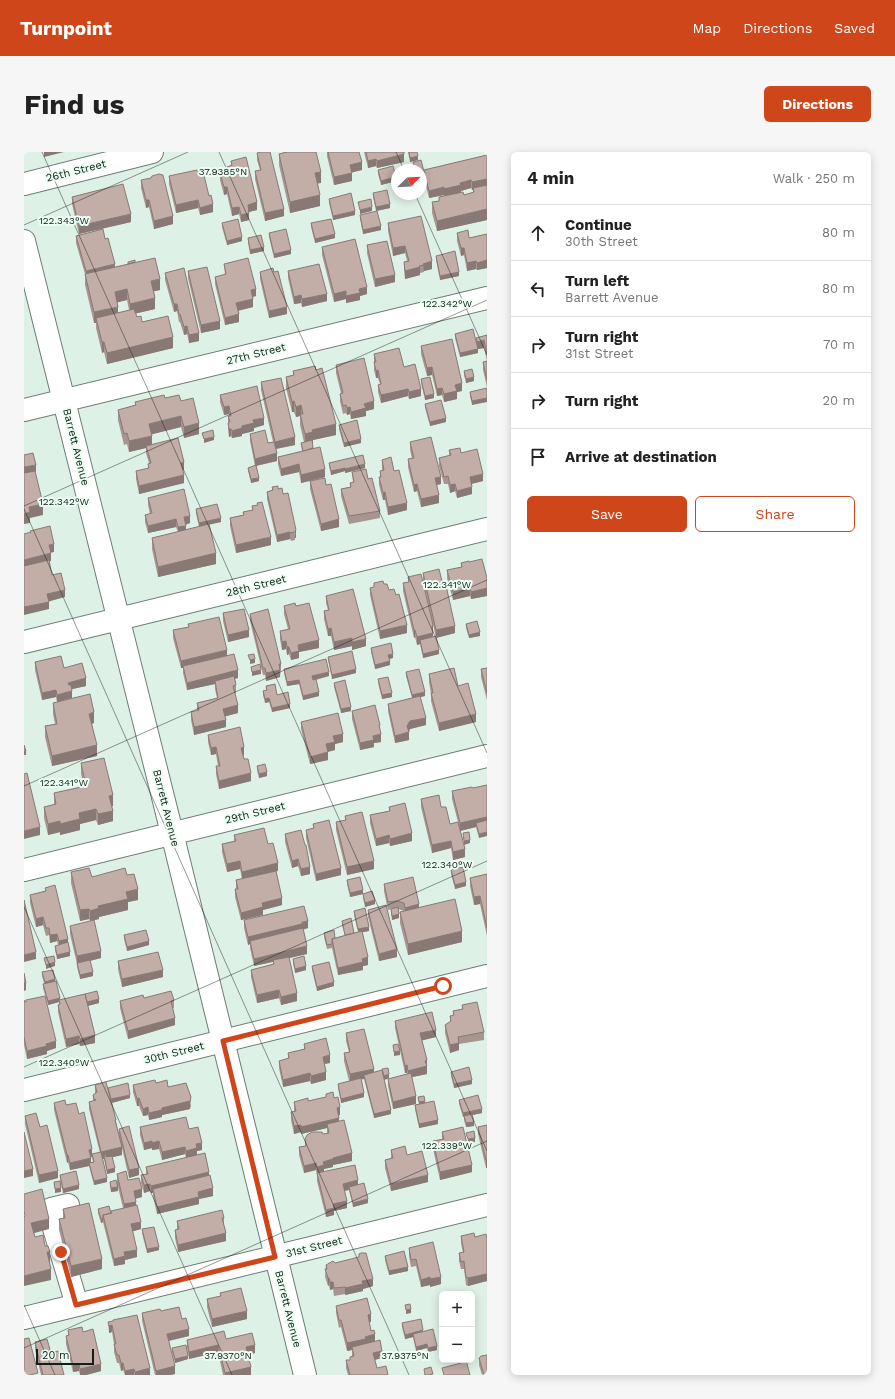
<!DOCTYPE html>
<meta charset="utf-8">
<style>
body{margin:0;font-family:"Work Sans",sans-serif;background:#f6f6f6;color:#222}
.controls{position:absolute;right:12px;bottom:12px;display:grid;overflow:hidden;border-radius:6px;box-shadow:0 2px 10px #0003}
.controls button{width:36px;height:36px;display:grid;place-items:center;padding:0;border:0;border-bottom:1px solid #e0e0e0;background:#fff;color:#222;font:20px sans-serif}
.compass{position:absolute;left:367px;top:12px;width:36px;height:36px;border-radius:50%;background:#fff;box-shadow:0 2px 10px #0003;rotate:66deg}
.scale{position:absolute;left:12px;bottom:10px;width:58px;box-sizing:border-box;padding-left:4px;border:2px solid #161d19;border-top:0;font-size:11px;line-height:14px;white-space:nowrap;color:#161d19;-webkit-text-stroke:3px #ebfff3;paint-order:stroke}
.stop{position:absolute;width:12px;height:12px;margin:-9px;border:3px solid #ce4619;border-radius:50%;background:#fff}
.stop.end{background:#ce4619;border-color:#fff;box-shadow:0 1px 4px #0008}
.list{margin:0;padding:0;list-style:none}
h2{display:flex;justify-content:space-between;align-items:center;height:52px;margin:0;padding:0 16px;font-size:17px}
h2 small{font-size:13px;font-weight:400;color:#767676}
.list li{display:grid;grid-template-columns:26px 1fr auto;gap:12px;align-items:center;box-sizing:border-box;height:56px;padding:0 16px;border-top:1px solid #e0e0e0}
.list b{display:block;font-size:15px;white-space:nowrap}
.list p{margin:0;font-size:13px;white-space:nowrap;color:#767676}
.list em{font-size:13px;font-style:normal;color:#767676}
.actions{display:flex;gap:8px;padding:12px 16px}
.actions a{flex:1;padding:9px 0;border:1px solid #ce4619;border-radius:6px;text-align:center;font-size:14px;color:#ce4619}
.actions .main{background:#ce4619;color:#fff}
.icon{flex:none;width:22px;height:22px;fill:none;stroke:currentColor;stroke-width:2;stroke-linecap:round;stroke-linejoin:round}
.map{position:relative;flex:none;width:463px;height:1223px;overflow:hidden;border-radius:6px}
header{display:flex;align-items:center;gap:24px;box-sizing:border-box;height:56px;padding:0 20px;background:#ce4619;color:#fff}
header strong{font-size:19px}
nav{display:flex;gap:22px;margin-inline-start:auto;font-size:14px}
.intro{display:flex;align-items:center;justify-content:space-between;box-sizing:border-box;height:96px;padding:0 24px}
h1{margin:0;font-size:28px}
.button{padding:10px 18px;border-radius:6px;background:#ce4619;color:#fff;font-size:14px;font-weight:700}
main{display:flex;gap:24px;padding:0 24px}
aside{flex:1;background:#fff;border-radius:6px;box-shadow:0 2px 10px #0003}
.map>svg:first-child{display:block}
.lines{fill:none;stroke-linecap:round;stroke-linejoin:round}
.minor-casing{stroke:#6c7e74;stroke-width:24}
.major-casing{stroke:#6c7e74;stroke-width:24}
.minor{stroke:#fff;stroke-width:22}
.major{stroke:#fff;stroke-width:22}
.wall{fill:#a79590;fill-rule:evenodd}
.shaded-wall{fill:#887975}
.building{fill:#c2ada7;stroke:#887975}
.route{stroke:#ce4619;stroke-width:5}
.ticks{fill:none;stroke:#161d19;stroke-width:1;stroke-opacity:0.45}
.labels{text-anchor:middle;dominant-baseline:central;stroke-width:4;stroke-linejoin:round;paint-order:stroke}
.street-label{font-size:11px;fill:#161d19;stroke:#ebfff3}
.ticks-label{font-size:10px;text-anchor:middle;fill:#161d19;stroke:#ebfff3;stroke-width:4;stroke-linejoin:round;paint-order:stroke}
</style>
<header>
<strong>Turnpoint</strong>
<nav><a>Map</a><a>Directions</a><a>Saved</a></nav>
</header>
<div class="intro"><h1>Find us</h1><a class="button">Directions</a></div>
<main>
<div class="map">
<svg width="463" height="1223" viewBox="0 0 463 1223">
<rect width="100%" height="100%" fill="#def1e6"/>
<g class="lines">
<g class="minor-casing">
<path id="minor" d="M 0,32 L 128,0
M 0,258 L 463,146
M 0,490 L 463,377
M 0,718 L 463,604
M 0,938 L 463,824
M 44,1053 L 27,1057 L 29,1073 L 53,1153
M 0,1166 L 463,1053"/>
</g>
<g class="major-casing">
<path id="major" d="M 0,89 L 148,681 L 281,1223"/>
</g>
<use href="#minor" class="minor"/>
<use href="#major" class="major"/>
</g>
<path class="wall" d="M 261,0 L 292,0 L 297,31 L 294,31 L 296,54 L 266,61 L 255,13 L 255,2 Z
M 303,0 L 335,0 L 338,18 L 327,20 L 328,29 L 310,33 L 303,4 Z
M 340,0 L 380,0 L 380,10 L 353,16 L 352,14 L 344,16 Z
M 384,0 L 393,0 L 394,8 L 386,10 Z
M 233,1 L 260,64 L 241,69 L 231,27 L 231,19 L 236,18 L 233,8 Z
M 463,3 L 463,68 L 413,79 L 408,61 L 408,50 L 415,49 L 415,45 L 420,44 L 420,43 L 405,46 L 400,26 L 400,18 ZM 447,36 L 448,38 L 449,38 L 449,41 L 440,43 L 437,40 L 437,39 Z
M 207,9 L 233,58 L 225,60 L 225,68 L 217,70 L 215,62 L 208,64 L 203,42 L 200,43 L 196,28 L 196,21 L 203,19 L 203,15 L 207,14 Z
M 354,18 L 372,29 L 357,33 L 354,22 Z
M 145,24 L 189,60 L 176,63 L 174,56 L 152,61 L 145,32 Z
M 117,28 L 149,72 L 130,77 L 125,55 L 122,56 L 117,36 Z
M 349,41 L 366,56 L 352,59 L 349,45 Z
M 48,45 L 107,70 L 55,82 L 48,52 Z
M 305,47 L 331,63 L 309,68 L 305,51 Z
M 336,63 L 357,78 L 339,82 L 336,67 Z
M 198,71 L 218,89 L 203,93 L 198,75 Z
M 287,71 L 311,86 L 291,91 L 287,75 Z
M 364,71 L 408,117 L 400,119 L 400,120 L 396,121 L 396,123 L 381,127 L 380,118 L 380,110 L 383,109 L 381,101 L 369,104 L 364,79 Z
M 245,81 L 267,102 L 250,106 L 245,85 Z
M 433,81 L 445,86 L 463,82 L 463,116 L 453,118 L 452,117 L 443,119 L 440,103 L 437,104 L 433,89 Z
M 52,84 L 81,87 L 91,115 L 104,112 L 104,110 L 111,110 L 136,138 L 130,139 L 131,157 L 112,161 L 113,165 L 118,170 L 149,196 L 83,212 L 80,200 L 78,201 L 72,176 L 72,171 L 70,171 L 61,133 L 61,122 L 52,91 ZM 103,148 L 105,158 L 94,161 L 93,150 Z
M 224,86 L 240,99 L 226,102 L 224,90 Z
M 343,93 L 371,130 L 351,135 L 343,101 Z
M 298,95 L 343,142 L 336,144 L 336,148 L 322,151 L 322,147 L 310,150 L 298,103 Z
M 412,104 L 435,124 L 416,128 L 412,108 Z
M 200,112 L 232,144 L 229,145 L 229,155 L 214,159 L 215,170 L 201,173 L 191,132 L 191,125 L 201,123 Z
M 164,119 L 196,177 L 177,181 L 164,126 Z
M 264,119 L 303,149 L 278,155 L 277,151 L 270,152 L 264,126 Z
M 236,120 L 263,162 L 245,166 L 236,127 Z
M 141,121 L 175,189 L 165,191 L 163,182 L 160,183 L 156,170 L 155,170 L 153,159 L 150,160 L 141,128 Z
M 431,182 L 452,189 L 452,186 L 463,183 L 463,235 L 459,218 L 459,210 L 463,209 L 460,196 L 454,197 L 454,201 L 436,205 L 431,186 Z
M 397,194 L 438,239 L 433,240 L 433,247 L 420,250 L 418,243 L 413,244 L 408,223 L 403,224 L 397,202 Z
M 350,202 L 380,215 L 397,244 L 385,247 L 384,244 L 357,251 L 354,240 L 354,233 L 356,232 L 354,226 L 352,226 L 350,218 Z
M 312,213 L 350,257 L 342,259 L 342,264 L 327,267 L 326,262 L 323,263 L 322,261 L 319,262 L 316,249 L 316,242 L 317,241 L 312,221 Z
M 269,219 L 312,283 L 289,288 L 288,291 L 289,296 L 301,325 L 277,331 L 275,320 L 257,324 L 254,312 L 254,305 L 278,299 L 277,291 L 280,290 L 276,273 L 276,264 L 272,265 L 270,260 L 268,260 L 262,236 L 262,225 L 269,223 Z
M 440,219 L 450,229 L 442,231 L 440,223 Z
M 397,227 L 410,246 L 401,248 L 397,231 Z
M 237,230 L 271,293 L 252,297 L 253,309 L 232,314 L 235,329 L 227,331 L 224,319 L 224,316 L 231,314 L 226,289 L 226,282 L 244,291 L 249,290 L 237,238 Z
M 463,236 L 448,253 L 446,244 L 446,240 Z
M 196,243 L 240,273 L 230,276 L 230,279 L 218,282 L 218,284 L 208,286 L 207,284 L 205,285 L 204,278 L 204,264 L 205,264 L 205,262 L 200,263 L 196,250 Z
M 141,246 L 157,249 L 175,282 L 160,286 L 157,275 L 128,282 L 128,292 L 160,318 L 159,318 L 160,331 L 115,342 L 112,327 L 112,319 L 124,317 L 124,312 L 125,311 L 122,301 L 122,296 L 105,300 L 103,292 L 100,293 L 94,268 L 94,258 L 111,253 L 111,250 Z
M 401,252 L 422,270 L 406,274 L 401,256 Z
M 315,273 L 337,291 L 320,295 L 315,277 Z
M 386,290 L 417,332 L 413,333 L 415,351 L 397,355 L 393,339 L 390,340 L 384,315 L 384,307 L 388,307 L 386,298 Z
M 425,298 L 437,301 L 459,329 L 448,332 L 448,342 L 433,346 L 431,339 L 426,341 L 424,332 L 420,332 L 415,314 L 415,306 L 425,304 Z
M 358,308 L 370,319 L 383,358 L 364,363 L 361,348 L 359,348 L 355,333 L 355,325 L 356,325 L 356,319 L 358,319 Z
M 305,311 L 341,316 L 321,321 L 321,319 L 307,323 L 305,314 Z
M 328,320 L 344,327 L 356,359 L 356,366 L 325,372 L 317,344 L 317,337 L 326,335 L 326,331 L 329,330 Z
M 286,329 L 302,333 L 315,375 L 297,379 L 286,337 Z
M 248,335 L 254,337 L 259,342 L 272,386 L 271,386 L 271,388 L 267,389 L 266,387 L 253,390 L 243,347 L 243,340 L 248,338 Z
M 124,346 L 166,371 L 161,373 L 162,378 L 175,375 L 172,361 L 172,357 L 197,370 L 185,372 L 192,412 L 134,425 L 128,397 L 128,386 L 154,380 L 152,375 L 124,381 L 121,370 L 121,363 L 126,362 L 124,353 Z
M 233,351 L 247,393 L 212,401 L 206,374 L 206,366 L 219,363 L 219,360 L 228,358 L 228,354 L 233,353 Z
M 445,410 L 463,426 L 463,444 L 447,447 L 446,444 L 429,448 L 423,426 L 423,418 L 437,415 L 437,411 Z
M 399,421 L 431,481 L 412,486 L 399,429 Z
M 384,425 L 409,479 L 409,485 L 415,502 L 399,506 L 396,492 L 393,493 L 391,485 L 390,486 L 379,439 L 379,431 L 384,430 Z
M 350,431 L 360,432 L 383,481 L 356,487 L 346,443 L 346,436 L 350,435 Z
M 302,444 L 342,494 L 328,498 L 328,494 L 310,498 L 307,484 L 304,484 L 300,467 L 300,459 L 304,458 L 302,451 Z
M 260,454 L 272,454 L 295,496 L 275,500 L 275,506 L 267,508 L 265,502 L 263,503 L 262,497 L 258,498 L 256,487 L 256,479 L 264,477 L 260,462 Z
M 199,461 L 225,485 L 204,490 L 199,469 Z
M 226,462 L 257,519 L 256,519 L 256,525 L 242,529 L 241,523 L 239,523 L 226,469 Z
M 164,472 L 203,503 L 214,526 L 211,527 L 212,533 L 212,541 L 211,541 L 214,561 L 201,564 L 202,575 L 170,583 L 167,568 L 167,560 L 173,559 L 173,551 L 193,546 L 191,537 L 191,532 L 163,538 L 159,521 L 159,516 L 157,516 L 149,486 L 149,478 L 164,475 Z
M 442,472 L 456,484 L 445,486 L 442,476 Z
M 347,496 L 369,506 L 365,507 L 366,513 L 351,517 L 347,500 Z
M 304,505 L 332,521 L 308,527 L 304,508 Z
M 11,510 L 40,516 L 62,534 L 48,537 L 33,550 L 32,545 L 18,548 L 11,518 Z
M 463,516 L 463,548 L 457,525 L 457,517 Z
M 260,517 L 305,524 L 292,528 L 295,544 L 279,548 L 275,532 L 263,534 L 260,521 Z
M 382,520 L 401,544 L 396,545 L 402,573 L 386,577 L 385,580 L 385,588 L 371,591 L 364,559 L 364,552 L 388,546 L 382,524 Z
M 405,522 L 434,534 L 452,570 L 415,579 L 407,549 L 407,542 L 405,530 Z
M 354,527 L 368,545 L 358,547 L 354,531 Z
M 310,531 L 327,559 L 317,561 L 310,535 Z
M 242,534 L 253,543 L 266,556 L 248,560 L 245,550 L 241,551 L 239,543 L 239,539 L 242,538 Z
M 29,551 L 70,571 L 68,572 L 73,604 L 28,614 L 21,585 L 21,574 L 31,572 L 29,562 Z
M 328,559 L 356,579 L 357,590 L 350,591 L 350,595 L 336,598 L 328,567 Z
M 277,570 L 319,590 L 311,592 L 311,598 L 304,600 L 304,608 L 286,612 L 277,577 Z
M 184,583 L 220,603 L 219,603 L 220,607 L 227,629 L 195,637 L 192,622 L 192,614 L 194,614 L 192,602 L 187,603 L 184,590 Z
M 57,611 L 89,654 L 88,654 L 89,669 L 74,673 L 72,668 L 56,672 L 56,678 L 36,683 L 36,680 L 24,683 L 20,666 L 20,655 L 30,653 L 30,641 L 60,634 L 57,622 Z
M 233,614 L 243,624 L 235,626 L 233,618 Z
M 463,633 L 455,686 L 452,675 L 436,679 L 441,705 L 429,708 L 427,696 L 408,701 L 397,655 L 397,647 L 417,655 L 426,672 L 434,670 L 428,647 L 428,639 L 449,636 Z
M 365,655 L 388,689 L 366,694 L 365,691 L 352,694 L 346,671 L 346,663 L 365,659 Z
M 321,664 L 350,717 L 323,723 L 312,678 L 312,670 L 321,668 Z
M 289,672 L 317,723 L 292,729 L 282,686 L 282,678 L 289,677 Z
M 261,682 L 286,722 L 277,724 L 274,714 L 268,716 L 261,690 Z
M 210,683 L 244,692 L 254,719 L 252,719 L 258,753 L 239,758 L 239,763 L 217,768 L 211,745 L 211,737 L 212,737 L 212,728 L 218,727 L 216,717 L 203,720 L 198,700 L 198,692 L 210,689 Z
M 427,718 L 442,734 L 431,737 L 427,722 Z
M 47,720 L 68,725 L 103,723 L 114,748 L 104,750 L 104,758 L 75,765 L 75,767 L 66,769 L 65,767 L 56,769 L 47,731 Z
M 463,722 L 463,784 L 456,752 L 450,753 L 446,734 L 446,726 Z
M 323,728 L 339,742 L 351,752 L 341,755 L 339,746 L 339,742 L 326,745 L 323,732 Z
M 360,732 L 395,756 L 438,790 L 384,803 L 376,771 L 376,760 L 380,759 L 374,757 L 375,766 L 368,768 L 367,761 L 367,757 L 364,758 L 360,739 Z
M 21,736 L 44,790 L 46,804 L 33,807 L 31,798 L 31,794 L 34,793 L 33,789 L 26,791 L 25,783 L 22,784 L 19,773 L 12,775 L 6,751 L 6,743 L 21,739 Z
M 344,758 L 373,805 L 355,809 L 344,765 Z
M 330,759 L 345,779 L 338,780 L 344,813 L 339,814 L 339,818 L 314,823 L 308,796 L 303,797 L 300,785 L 300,781 L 311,786 L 321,783 L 318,773 L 318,769 L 330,781 L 334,780 L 330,763 Z
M 220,768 L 284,776 L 279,778 L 283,802 L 265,806 L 273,849 L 257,853 L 255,846 L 233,851 L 227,825 L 227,818 L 249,812 L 249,810 L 230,814 L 226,796 L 226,792 L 224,793 L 220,776 Z
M 46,774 L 77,806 L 66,809 L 69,824 L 56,827 L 53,815 L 53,812 L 46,782 Z
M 100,783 L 125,793 L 103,799 L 100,787 Z
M 269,807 L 282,818 L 271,821 L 269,811 Z
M 94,809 L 139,825 L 98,835 L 94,817 Z
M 288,814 L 310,834 L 293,839 L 288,818 Z
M 29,818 L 36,848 L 75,851 L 64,854 L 71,891 L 56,894 L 55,892 L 42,895 L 34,860 L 34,853 L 35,853 L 35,850 L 24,853 L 19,836 L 19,832 L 20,831 L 18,824 L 18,820 Z
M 120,846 L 150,848 L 150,856 L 149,856 L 151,873 L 104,887 L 96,856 L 96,849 Z
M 0,848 L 1,850 L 2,850 L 2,848 L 32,896 L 23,899 L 23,902 L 3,907 L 0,893 Z
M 438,853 L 460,880 L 460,888 L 435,892 L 435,898 L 426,901 L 421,881 L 421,873 L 426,870 L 426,864 L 429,863 L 429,859 L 438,857 Z
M 371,869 L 412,885 L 398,888 L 403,908 L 403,922 L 388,925 L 392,952 L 369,957 L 364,934 L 364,927 L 383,922 L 383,921 L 381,921 L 371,876 Z
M 322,881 L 350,920 L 358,921 L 358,917 L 365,926 L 360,928 L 367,962 L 350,966 L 340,927 L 337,927 L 340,945 L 317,951 L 314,936 L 314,932 L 325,929 L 320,909 L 320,901 L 325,900 L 322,889 Z
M 280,892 L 306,911 L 300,912 L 302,928 L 287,932 L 286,929 L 259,935 L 255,916 L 255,909 L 264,907 L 264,901 L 280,897 Z
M 427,920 L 448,932 L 430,936 L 427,924 Z
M 132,931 L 144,935 L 167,953 L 166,957 L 138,963 L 138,965 L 125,968 L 124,963 L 119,964 L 115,954 L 113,954 L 109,940 L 109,933 Z
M 71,933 L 84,939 L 84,936 L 106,946 L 88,951 L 95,983 L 95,977 L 115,1023 L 105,1026 L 98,996 L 98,1003 L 88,1005 L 91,1020 L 83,1022 L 80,1007 L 78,1007 L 83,1030 L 70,1033 L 65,1014 L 46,1018 L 44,1010 L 43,1011 L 30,958 L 30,951 L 42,953 L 55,962 L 68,1002 L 76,1001 L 65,957 L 65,950 L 69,949 L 69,943 L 71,942 ZM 67,1005 L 68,1005 L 69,1010 L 67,1011 Z
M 302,942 L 316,963 L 314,963 L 315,969 L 328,1009 L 309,1013 L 309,1015 L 300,1017 L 300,1020 L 334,1033 L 344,1051 L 329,1055 L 325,1038 L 320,1039 L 323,1056 L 310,1059 L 310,1063 L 302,1065 L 293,1029 L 293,1023 L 292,1018 L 280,1021 L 275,1003 L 275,995 L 281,994 L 281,987 L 303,981 L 303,976 L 277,982 L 277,980 L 270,982 L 267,968 L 267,960 L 270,960 L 270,950 L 284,949 L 302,945 Z
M 394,945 L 401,951 L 414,972 L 395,976 L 391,957 L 391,953 L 395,952 Z
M 435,948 L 458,961 L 448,963 L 450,974 L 442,975 L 440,968 L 440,965 L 439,965 L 435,952 Z
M 1,964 L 16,975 L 34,1026 L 15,1031 L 1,972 Z
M 463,973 L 462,1016 L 454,982 L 454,975 Z
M 116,975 L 165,977 L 178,998 L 173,999 L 173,1003 L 185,1023 L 189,1044 L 175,1047 L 175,1052 L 133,1062 L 129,1044 L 129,1041 L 127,1041 L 126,1039 L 120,1041 L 117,1031 L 117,1023 L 122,1022 L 122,1015 L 162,1006 L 161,1002 L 138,1008 L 135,997 L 128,998 L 128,996 L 120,998 L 116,983 Z
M 418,980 L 448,1020 L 416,1028 L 409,997 L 409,989 L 418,987 Z
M 367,998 L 383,1003 L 404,1030 L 367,1039 L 361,1016 L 361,1008 L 367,1006 Z
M 93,1022 L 104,1028 L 118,1045 L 111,1047 L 117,1077 L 108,1079 L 113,1105 L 101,1108 L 101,1112 L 90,1114 L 79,1070 L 77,1071 L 74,1061 L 74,1057 L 87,1060 L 99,1056 L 94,1035 L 94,1039 L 87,1040 L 86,1034 L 86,1030 L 93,1029 Z
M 36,1023 L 55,1037 L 39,1041 L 36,1027 Z
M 39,1057 L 78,1117 L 47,1125 L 35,1078 L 35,1067 L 39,1066 Z
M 200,1066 L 200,1073 L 202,1089 L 154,1100 L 151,1086 L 151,1078 L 153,1078 L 153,1069 Z
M 118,1077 L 135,1098 L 123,1101 L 118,1081 Z
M 437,1084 L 463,1086 L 463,1129 L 444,1134 L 442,1133 L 440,1117 L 437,1117 L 435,1109 L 435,1101 L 439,1101 L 437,1091 Z
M 385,1096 L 417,1132 L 406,1135 L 406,1133 L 397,1135 L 392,1114 L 387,1115 L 385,1104 Z
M 361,1104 L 384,1119 L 365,1123 L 361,1108 Z
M 302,1113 L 349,1134 L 339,1137 L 339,1139 L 321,1143 L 321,1142 L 310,1144 L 309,1137 L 306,1138 L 305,1133 L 304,1134 L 301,1125 Z
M 196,1141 L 223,1167 L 188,1175 L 183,1155 L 183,1147 L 196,1144 Z
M 312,1154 L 347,1170 L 345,1170 L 347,1179 L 351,1189 L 358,1206 L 351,1208 L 353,1216 L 364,1223 L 324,1223 L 322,1216 L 322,1208 L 326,1208 L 326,1205 L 328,1204 L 328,1198 L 323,1199 L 317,1175 L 315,1176 L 312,1161 Z
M 137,1159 L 158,1167 L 165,1184 L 145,1189 L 151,1222 L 146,1223 L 131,1223 L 118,1169 L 118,1161 Z
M 84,1170 L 89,1170 L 126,1223 L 101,1223 L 99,1218 L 97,1219 L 95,1211 L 93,1211 L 90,1200 L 90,1192 L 88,1180 L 85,1181 Z
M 378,1171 L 399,1180 L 413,1198 L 404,1200 L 403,1196 L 392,1199 L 389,1185 L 381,1187 L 378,1175 Z
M 44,1178 L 59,1180 L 77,1219 L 62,1223 L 56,1223 L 55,1219 L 49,1220 L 42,1192 L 42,1184 L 44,1183 Z
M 202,1187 L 231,1201 L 224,1203 L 227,1223 L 199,1223 L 194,1200 L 165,1207 L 163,1195 L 163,1188 Z
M 11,1190 L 27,1201 L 40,1223 L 17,1223 L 11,1198 Z
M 148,1196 L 164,1207 L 151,1211 L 148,1200 Z
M 455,1206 L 463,1223 L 458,1223 L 455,1213 Z"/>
<path class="shaded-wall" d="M 20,0 L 40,0 L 20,5 Z
M 380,2 L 380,10 L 353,16 L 353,9 Z
M 394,4 L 394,8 L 386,10 L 386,6 Z
M 352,7 L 352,14 L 344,16 L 344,9 Z
M 338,10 L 338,18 L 326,21 L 326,13 Z
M 297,20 L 297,31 L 291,32 L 291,21 Z
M 400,20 L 400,24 L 397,25 L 397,21 Z
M 328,21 L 328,29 L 310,33 L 310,25 Z
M 372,25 L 372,29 L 357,33 L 357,29 Z
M 463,27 L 463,34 L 448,38 L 448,30 Z
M 447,28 L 447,36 L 437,39 L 437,41 L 420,45 L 420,37 L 436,31 Z
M 200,35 L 203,35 L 203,42 L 200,43 Z
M 420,35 L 420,43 L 405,46 L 405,39 Z
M 296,43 L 296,54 L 266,61 L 266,50 Z
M 122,48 L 125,48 L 125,55 L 122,56 Z
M 174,48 L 174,56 L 152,61 L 152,53 Z
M 233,50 L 233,58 L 224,60 L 224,53 Z
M 189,52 L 189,60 L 176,63 L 176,56 Z
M 366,52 L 366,56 L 352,59 L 352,55 Z
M 215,55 L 215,62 L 208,64 L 208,56 Z
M 348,55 L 348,59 L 336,62 L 336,58 Z
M 260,57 L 260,64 L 241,69 L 241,61 Z
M 463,57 L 463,68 L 413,79 L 413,69 Z
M 331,59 L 331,63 L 309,68 L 309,64 Z
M 225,61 L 225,68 L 217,70 L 217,63 Z
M 107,62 L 107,70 L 55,82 L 55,74 Z
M 149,64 L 149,72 L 130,77 L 130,69 Z
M 357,74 L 357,78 L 339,82 L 339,78 Z
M 311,82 L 311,86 L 291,91 L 291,87 Z
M 218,85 L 218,89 L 203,93 L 203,89 Z
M 381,94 L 381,101 L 369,104 L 369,96 Z
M 240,95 L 240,99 L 226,102 L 226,98 Z
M 437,96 L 440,96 L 440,103 L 437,104 Z
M 267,98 L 267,102 L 250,106 L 250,102 Z
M 463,108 L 463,116 L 453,118 L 453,111 Z
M 408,109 L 408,117 L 400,119 L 399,112 Z
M 452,109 L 452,117 L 443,119 L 443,111 Z
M 91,112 L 91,119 L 62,126 L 62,119 Z
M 396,115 L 396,123 L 381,127 L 381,119 Z
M 435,120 L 435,124 L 416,128 L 416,124 Z
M 371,123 L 371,130 L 351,135 L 351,127 Z
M 136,127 L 136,138 L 127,140 L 127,129 Z
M 343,135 L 343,142 L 336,144 L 336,148 L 322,151 L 322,144 L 335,137 Z
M 103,137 L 103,148 L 91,151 L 91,140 Z
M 232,137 L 232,144 L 227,145 L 227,138 Z
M 322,139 L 322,147 L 310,150 L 310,142 Z
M 303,142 L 303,149 L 278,155 L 278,147 Z
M 277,143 L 277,151 L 270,152 L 270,145 Z
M 131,146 L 131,157 L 106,163 L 106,152 Z
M 229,147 L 229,155 L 212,159 L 212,151 Z
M 150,152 L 153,152 L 153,159 L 150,160 Z
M 94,155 L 94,166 L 72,166 L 72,171 L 70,171 L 70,160 Z
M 263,155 L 263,162 L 245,166 L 245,159 Z
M 215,162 L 215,170 L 201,173 L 201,166 Z
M 196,169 L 196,177 L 177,181 L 177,173 Z
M 163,174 L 163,182 L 160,183 L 160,175 Z
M 175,181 L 175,189 L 165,191 L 165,183 Z
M 149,185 L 149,196 L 83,212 L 83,201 Z
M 460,188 L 460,196 L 454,197 L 454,201 L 436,205 L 436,201 L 453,197 L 453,190 Z
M 78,190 L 80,190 L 80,200 L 78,201 Z
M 408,215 L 408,223 L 403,224 L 403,216 Z
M 354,218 L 354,226 L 352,226 L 352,219 Z
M 450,225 L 450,229 L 442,231 L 442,227 Z
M 438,231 L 438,239 L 433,240 L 433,247 L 420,250 L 420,242 L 431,233 Z
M 418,236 L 418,243 L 413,244 L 413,237 Z
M 384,237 L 384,244 L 357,251 L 357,243 Z
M 397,237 L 397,244 L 385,247 L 385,240 Z
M 410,242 L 410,246 L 401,248 L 401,244 Z
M 463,246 L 463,250 L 448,253 L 448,249 Z
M 270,249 L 270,260 L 268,260 L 268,250 Z
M 350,249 L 350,257 L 342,259 L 342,264 L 327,267 L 327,260 L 340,252 Z
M 277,253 L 277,264 L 276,262 L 276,264 L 272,265 L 272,255 Z
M 205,254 L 205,262 L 200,263 L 200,255 Z
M 326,255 L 326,262 L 323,263 L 323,256 Z
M 157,264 L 157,275 L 125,283 L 125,272 Z
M 240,266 L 240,273 L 230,276 L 230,279 L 218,282 L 218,284 L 208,286 L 208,279 L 229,268 Z
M 422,266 L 422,270 L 406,274 L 406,270 Z
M 175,271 L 175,282 L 160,286 L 160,275 Z
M 312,272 L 312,283 L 289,288 L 289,291 L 281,292 L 281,282 L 288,278 Z
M 205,277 L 207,277 L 207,284 L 205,285 Z
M 128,284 L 128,294 L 122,294 L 122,296 L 105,300 L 105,289 Z
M 190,285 L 190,288 L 180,291 L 180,287 Z
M 271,285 L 271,293 L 251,297 L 251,290 Z
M 337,287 L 337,291 L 320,295 L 320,291 Z
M 253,301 L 253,309 L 231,314 L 231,307 Z
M 160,310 L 160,318 L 157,318 L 157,311 Z
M 275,312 L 275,320 L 257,324 L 257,317 Z
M 341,312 L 341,316 L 321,321 L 321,317 Z
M 12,313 L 12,320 L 0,323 L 0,315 Z
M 321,316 L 321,319 L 307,323 L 307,319 Z
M 301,317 L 301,325 L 277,331 L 277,323 Z
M 459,322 L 459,329 L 446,332 L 446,325 Z
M 160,323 L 160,331 L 115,342 L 115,334 Z
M 417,325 L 417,332 L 411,333 L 411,326 Z
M 235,326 L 235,329 L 227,331 L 227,327 Z
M 393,332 L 393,339 L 390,340 L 390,333 Z
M 431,332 L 431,339 L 426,341 L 426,333 Z
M 448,335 L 448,342 L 433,346 L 433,339 Z
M 361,340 L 361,348 L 359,348 L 359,341 Z
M 415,343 L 415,351 L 397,355 L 397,347 Z
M 383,351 L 383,358 L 364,363 L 364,355 Z
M 19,352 L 19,363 L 6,366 L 6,371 L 0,372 L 0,362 L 5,355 Z
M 166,364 L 166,371 L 160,373 L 160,365 Z
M 197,366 L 197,370 L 175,375 L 175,371 Z
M 152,367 L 152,375 L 124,381 L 124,374 Z
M 315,367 L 315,375 L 297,379 L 297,372 Z
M 162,374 L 162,381 L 154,383 L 154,375 Z
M 272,378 L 272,386 L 271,386 L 271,379 Z
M 266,380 L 266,387 L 253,390 L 253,383 Z
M 247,385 L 247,393 L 212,401 L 212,393 Z
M 30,392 L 30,400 L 25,401 L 25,393 Z
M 27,401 L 27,409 L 0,415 L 0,408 Z
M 192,401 L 192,412 L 134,425 L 134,415 Z
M 446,436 L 446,444 L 429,448 L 429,440 Z
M 463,436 L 463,444 L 447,447 L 447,440 Z
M 41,438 L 41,445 L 23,450 L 23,442 Z
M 25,450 L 25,457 L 0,463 L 0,455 Z
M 383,473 L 383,481 L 356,487 L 356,479 Z
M 409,473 L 409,489 L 396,488 L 396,492 L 393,493 L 393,485 Z
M 431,474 L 431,481 L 412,486 L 412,478 Z
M 307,476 L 307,484 L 304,484 L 304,477 Z
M 225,478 L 225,485 L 204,490 L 204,483 Z
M 390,478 L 391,478 L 391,485 L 390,486 Z
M 456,480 L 456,484 L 445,486 L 445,483 Z
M 328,486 L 328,494 L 310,498 L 310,490 Z
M 342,487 L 342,494 L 328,498 L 328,490 Z
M 295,488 L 295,496 L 275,500 L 275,506 L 267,508 L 267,501 L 274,493 Z
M 262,489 L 262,497 L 258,498 L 258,490 Z
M 263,495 L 265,495 L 265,502 L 263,503 Z
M 203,498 L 203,505 L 159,514 L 159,516 L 157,516 L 157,509 Z
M 415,498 L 415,502 L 399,506 L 399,502 Z
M 369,502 L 369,506 L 364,507 L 364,503 Z
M 231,507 L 231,511 L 226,512 L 226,508 Z
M 366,509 L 366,513 L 351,517 L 351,513 Z
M 255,512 L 257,512 L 256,525 L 242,529 L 242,521 Z
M 332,517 L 332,521 L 308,527 L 308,523 Z
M 214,518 L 214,526 L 191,531 L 191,529 L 191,532 L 163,538 L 163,531 Z
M 237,518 L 237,522 L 228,524 L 228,520 Z
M 305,520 L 305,524 L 288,528 L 288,524 Z
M 62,526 L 62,534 L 44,538 L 44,531 Z
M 275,528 L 275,532 L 263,534 L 263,530 Z
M 32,538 L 32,545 L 18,548 L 18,541 Z
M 48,539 L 48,546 L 33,550 L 33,543 Z
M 295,540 L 295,544 L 279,548 L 279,544 Z
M 401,540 L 401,544 L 388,547 L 388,543 Z
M 368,541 L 368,545 L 358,547 L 358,543 Z
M 245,546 L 245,550 L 241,551 L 241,547 Z
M 266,552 L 266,556 L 248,560 L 248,556 Z
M 214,553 L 214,561 L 199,565 L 199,557 Z
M 327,555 L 327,559 L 317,561 L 317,557 Z
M 70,560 L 70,571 L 65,572 L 65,562 Z
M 452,562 L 452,570 L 415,579 L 415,571 Z
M 402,566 L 402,573 L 386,577 L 384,581 L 385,580 L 385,588 L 371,591 L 371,584 L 383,574 L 386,569 Z
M 202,568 L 202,575 L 170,583 L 170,575 Z
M 319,582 L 319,590 L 311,592 L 311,598 L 302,600 L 302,592 L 309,584 Z
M 357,582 L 357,590 L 350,591 L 350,595 L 336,598 L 336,591 L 349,584 Z
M 73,593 L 73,604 L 28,614 L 28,604 Z
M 192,595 L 192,602 L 187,603 L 187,596 Z
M 220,595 L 220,603 L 217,604 L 217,596 Z
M 0,599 L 2,599 L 2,603 L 0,603 Z
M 304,600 L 304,608 L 286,612 L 286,605 Z
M 243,620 L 243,624 L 235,626 L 235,622 Z
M 227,621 L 227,629 L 195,637 L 195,629 Z
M 89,643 L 89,654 L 85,655 L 85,644 Z
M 72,657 L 72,668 L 56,672 L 56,678 L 36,683 L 36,672 L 55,661 Z
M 89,659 L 89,669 L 74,673 L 74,662 Z
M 463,665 L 463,672 L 452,671 L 452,675 L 436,679 L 436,671 Z
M 36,669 L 36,680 L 24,683 L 24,672 Z
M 16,675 L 16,683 L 0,687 L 0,679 Z
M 463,680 L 463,684 L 455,686 L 455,682 Z
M 388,681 L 388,689 L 366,694 L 366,687 Z
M 365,683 L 365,691 L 352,694 L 352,687 Z
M 446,688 L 446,691 L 440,693 L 440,689 Z
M 427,689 L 427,696 L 408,701 L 408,693 Z
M 441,697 L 441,705 L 429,708 L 429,700 Z
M 274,707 L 274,714 L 268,716 L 268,709 Z
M 216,709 L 216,717 L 203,720 L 203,712 Z
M 350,709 L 350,717 L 323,723 L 323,715 Z
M 254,711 L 254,719 L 218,727 L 218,720 Z
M 286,715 L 286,722 L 277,724 L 277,717 Z
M 317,716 L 317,723 L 292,729 L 292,722 Z
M 442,730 L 442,734 L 431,737 L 431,733 Z
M 114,737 L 114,748 L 104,750 L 104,758 L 75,765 L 75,767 L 66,769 L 66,759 L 102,740 Z
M 339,738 L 339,742 L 326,745 L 326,741 Z
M 456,744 L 456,752 L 450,753 L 450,745 Z
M 258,746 L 258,753 L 239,758 L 239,763 L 217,768 L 217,761 L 238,751 Z
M 351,748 L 351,752 L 341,755 L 341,751 Z
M 395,752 L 395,760 L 381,763 L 381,756 Z
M 65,757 L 65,767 L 56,769 L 56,758 Z
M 375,762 L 375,766 L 368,768 L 368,764 Z
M 19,765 L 19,773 L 12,775 L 12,767 Z
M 284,769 L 284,776 L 226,789 L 226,792 L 224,793 L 224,785 Z
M 345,775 L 345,779 L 334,781 L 334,777 Z
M 438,779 L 438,790 L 384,803 L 384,792 Z
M 33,782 L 33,789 L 26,791 L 26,783 Z
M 44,787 L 44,794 L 35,797 L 35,789 Z
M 125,789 L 125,793 L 103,799 L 103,795 Z
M 283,794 L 283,802 L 230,814 L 230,807 Z
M 373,797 L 373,805 L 355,809 L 355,802 Z
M 77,799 L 77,806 L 53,812 L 53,804 Z
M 12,800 L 12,807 L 0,810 L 0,803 Z
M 46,800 L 46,804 L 33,807 L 33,803 Z
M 344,805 L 344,813 L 339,814 L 339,818 L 314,823 L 314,816 L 338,807 Z
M 31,810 L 31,814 L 22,817 L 22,813 Z
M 282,814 L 282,818 L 271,821 L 271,817 Z
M 139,818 L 139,825 L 98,835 L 98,827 Z
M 69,820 L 69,824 L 56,827 L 56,823 Z
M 31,827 L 31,831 L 21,834 L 21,830 Z
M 310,830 L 310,834 L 293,839 L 293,835 Z
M 0,831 L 2,831 L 2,838 L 0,839 Z
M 255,838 L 255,846 L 233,851 L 233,843 Z
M 273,841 L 273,849 L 257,853 L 257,845 Z
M 36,846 L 36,850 L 35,848 L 35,850 L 24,853 L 24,849 Z
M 75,847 L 75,851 L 63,854 L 63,850 Z
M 151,866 L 151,873 L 104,887 L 104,879 Z
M 412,878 L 412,885 L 396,889 L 396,881 Z
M 71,883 L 71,891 L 56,894 L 56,887 Z
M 55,884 L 55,892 L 42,895 L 42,887 Z
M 32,889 L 32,896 L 23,899 L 23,902 L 3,907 L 3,899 L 22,892 Z
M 435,891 L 435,898 L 426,901 L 426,893 Z
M 376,899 L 376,903 L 370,904 L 370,900 Z
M 306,903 L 306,911 L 299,912 L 299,905 Z
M 403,908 L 403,922 L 384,926 L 384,919 Z
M 383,913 L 383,921 L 381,921 L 381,914 Z
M 350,917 L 350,924 L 340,923 L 340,927 L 326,930 L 326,922 Z
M 302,920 L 302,928 L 287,932 L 287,924 Z
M 286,921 L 286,929 L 259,935 L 259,928 Z
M 365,922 L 365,926 L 360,928 L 360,924 Z
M 448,928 L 448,932 L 430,936 L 430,932 Z
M 340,941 L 340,945 L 317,951 L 317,947 Z
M 106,943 L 106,946 L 87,951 L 87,947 Z
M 392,944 L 392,952 L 369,957 L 369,950 Z
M 167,945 L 166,957 L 138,963 L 138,965 L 125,968 L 125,961 Z
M 115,946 L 115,954 L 113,954 L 113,947 Z
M 401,949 L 401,953 L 395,954 L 395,950 Z
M 124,955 L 124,963 L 119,964 L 119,957 Z
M 316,955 L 316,963 L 313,964 L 313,956 Z
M 458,957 L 458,961 L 439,965 L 439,961 Z
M 367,958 L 367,962 L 350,966 L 350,962 Z
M 315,966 L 315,973 L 303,972 L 303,976 L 277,982 L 277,975 Z
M 414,968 L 414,972 L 395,976 L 395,972 Z
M 450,970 L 450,974 L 442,975 L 442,971 Z
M 277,973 L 277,980 L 270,982 L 270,974 Z
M 451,986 L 451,990 L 444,991 L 444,987 Z
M 128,989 L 128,996 L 120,998 L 120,991 Z
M 135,989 L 135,997 L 128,998 L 128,991 Z
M 178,991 L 178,998 L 173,999 L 173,1004 L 162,1007 L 162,999 L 172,992 Z
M 98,995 L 98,1003 L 81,1007 L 80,1003 L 80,1007 L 77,1007 L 77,1000 Z
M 161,995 L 161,1002 L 138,1008 L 138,1000 Z
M 68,997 L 68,1005 L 68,1002 L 68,1005 L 65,1005 L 65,998 Z
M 328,1001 L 328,1009 L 309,1013 L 309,1015 L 300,1017 L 300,1021 L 293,1023 L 293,1015 L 299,1010 L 309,1006 Z
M 43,1003 L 44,1003 L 44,1010 L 43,1011 Z
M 67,1006 L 67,1013 L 65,1011 L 65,1014 L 46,1018 L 46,1011 Z
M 462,1008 L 463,1008 L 463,1016 L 462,1016 Z
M 292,1011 L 292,1018 L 280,1021 L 280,1014 Z
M 448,1013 L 448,1020 L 416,1028 L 416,1020 Z
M 91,1016 L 91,1020 L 83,1022 L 83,1018 Z
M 115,1016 L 115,1023 L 105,1026 L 105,1018 Z
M 9,1017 L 9,1024 L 0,1026 L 0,1019 Z
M 34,1019 L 34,1026 L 15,1031 L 15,1023 Z
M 185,1020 L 185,1027 L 129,1037 L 129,1041 L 127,1041 L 127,1034 Z
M 404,1023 L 404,1030 L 367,1039 L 367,1032 Z
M 83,1026 L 83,1030 L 70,1033 L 70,1029 Z
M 334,1028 L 334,1035 L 325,1035 L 325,1038 L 319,1039 L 319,1032 Z
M 126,1032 L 126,1039 L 120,1041 L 120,1033 Z
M 55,1033 L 55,1037 L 39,1041 L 39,1037 Z
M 94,1035 L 94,1039 L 87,1040 L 87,1036 Z
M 37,1036 L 37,1040 L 31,1041 L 31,1037 Z
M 189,1036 L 189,1044 L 175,1047 L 175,1052 L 133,1062 L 133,1055 L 174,1040 Z
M 118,1037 L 118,1045 L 110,1047 L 110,1039 Z
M 344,1047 L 344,1051 L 329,1055 L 329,1051 Z
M 323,1049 L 323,1056 L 310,1059 L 310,1063 L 302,1065 L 302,1058 L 309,1052 Z
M 112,1050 L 112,1057 L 100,1060 L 100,1052 Z
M 79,1066 L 79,1070 L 77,1071 L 77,1067 Z
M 25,1067 L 25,1077 L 7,1082 L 7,1071 Z
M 117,1070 L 117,1077 L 107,1080 L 107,1072 Z
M 202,1081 L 202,1089 L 154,1100 L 154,1093 Z
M 135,1095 L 135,1098 L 123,1101 L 123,1097 Z
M 113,1098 L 113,1105 L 101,1108 L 101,1112 L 90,1114 L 90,1107 L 100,1100 Z
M 23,1100 L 26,1100 L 26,1110 L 23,1111 Z
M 78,1107 L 78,1117 L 47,1125 L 47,1114 Z
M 384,1115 L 384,1119 L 365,1123 L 365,1119 Z
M 27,1117 L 27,1128 L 0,1134 L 0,1124 Z
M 463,1122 L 463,1129 L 444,1134 L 444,1126 Z
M 406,1125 L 406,1133 L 397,1135 L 397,1128 Z
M 417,1125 L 417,1132 L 406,1135 L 406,1127 Z
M 304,1126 L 305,1126 L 305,1133 L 304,1134 Z
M 349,1127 L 349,1134 L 339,1137 L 339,1139 L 321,1143 L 321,1136 L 338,1129 Z
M 306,1130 L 309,1130 L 309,1137 L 306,1138 Z
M 387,1157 L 387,1161 L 382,1162 L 382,1158 Z
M 223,1159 L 223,1167 L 188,1175 L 188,1167 Z
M 347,1162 L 347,1170 L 344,1170 L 344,1163 Z
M 88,1173 L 88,1180 L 85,1181 L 85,1174 Z
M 165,1177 L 165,1184 L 143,1189 L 143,1182 Z
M 399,1178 L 399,1182 L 389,1182 L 389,1185 L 381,1187 L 381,1183 Z
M 351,1182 L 351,1190 L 328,1195 L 328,1198 L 323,1199 L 323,1191 L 341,1185 Z
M 403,1192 L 403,1196 L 392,1199 L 392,1195 Z
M 194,1193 L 194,1200 L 165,1207 L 165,1200 Z
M 231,1193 L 231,1201 L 222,1203 L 222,1195 Z
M 413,1194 L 413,1198 L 404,1200 L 404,1196 Z
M 358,1199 L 358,1206 L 349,1208 L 349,1201 Z
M 164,1204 L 164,1207 L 151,1211 L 151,1207 Z
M 97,1211 L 99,1211 L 99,1218 L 97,1219 Z
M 55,1212 L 55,1219 L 49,1220 L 49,1213 Z
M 77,1212 L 77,1219 L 62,1223 L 56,1223 L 56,1217 Z
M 151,1214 L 151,1222 L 146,1223 L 132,1223 L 132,1219 Z
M 227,1215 L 227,1223 L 201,1223 L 201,1221 Z
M 126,1216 L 126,1223 L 111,1223 L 111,1220 Z
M 110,1217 L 110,1223 L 101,1223 L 101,1219 Z"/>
<path class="building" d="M 237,0 L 246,0 L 260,57 L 241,61 L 231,19 L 237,18 L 233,1 Z
M 263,0 L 292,0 L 297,20 L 291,21 L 296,43 L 266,50 L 255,2 Z
M 304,0 L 335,0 L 338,10 L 326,13 L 328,21 L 310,25 Z
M 342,0 L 380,0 L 380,2 L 353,9 L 352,7 L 344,9 Z
M 385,0 L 393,0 L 394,4 L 386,6 Z
M 463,3 L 463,27 L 448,30 L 447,28 L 436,31 L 437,33 L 420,37 L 420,35 L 405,39 L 400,18 Z
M 222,5 L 233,50 L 224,53 L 225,61 L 217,63 L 215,55 L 208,56 L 203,35 L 200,35 L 196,21 L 204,19 L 203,15 L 208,13 L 207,9 Z
M 397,8 L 400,20 L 397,21 L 397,18 L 391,18 L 389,10 Z
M 369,14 L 372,25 L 357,29 L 354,18 Z
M 173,18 L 174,20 L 179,19 L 185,44 L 187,43 L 189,52 L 176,56 L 174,48 L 152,53 L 145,24 Z
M 135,22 L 139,23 L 149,64 L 130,69 L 125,48 L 122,48 L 117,28 L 127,26 L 128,24 Z
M 99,32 L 107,62 L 55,74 L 48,45 Z
M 463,33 L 463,57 L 413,69 L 408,50 L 415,49 L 415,45 L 439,40 L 440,43 L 450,40 L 449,36 Z
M 363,38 L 366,52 L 352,55 L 349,41 Z
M 327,41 L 331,59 L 309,64 L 305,47 Z
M 347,47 L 348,55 L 336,58 L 334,50 Z
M 353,59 L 357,74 L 339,78 L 336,63 Z
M 397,64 L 408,109 L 399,112 L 400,113 L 395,114 L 396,115 L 381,119 L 380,110 L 385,109 L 381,94 L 369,96 L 364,71 Z
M 214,67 L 218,85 L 203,89 L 198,71 Z
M 307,67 L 311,82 L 291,87 L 287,71 Z
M 79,77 L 81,87 L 84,86 L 91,112 L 62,119 L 52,84 Z
M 262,77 L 267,98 L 250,102 L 245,81 Z
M 444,78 L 445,86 L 463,82 L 463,108 L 453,111 L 452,109 L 443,111 L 440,96 L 437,96 L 433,81 Z
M 237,83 L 240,95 L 226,98 L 224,86 Z
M 331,87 L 343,135 L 335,137 L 336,141 L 322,144 L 322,139 L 310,142 L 298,95 Z
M 363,89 L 371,123 L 351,127 L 343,93 Z
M 431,99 L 435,120 L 416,124 L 412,104 Z
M 131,106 L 136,127 L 127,129 L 131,146 L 106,152 L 103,137 L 91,140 L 94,155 L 70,160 L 61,122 Z
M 224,106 L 232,137 L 227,138 L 229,147 L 212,151 L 215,162 L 201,166 L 191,125 L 202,122 L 200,112 Z
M 111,108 L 111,110 L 104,112 L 104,110 Z
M 295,112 L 303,142 L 278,147 L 277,143 L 270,145 L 264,119 Z
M 183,115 L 196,169 L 177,173 L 164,119 Z
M 160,116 L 175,181 L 165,183 L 163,174 L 160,175 L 156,162 L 155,162 L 153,152 L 150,152 L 141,121 Z
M 249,116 L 250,120 L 254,119 L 263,155 L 245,159 L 236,120 Z
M 110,157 L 113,165 L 117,164 L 118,170 L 144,164 L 149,185 L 83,201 L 80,190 L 78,190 L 72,166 Z
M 449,177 L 454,197 L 436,201 L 431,182 Z
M 463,183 L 463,202 L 460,188 L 453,190 L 452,186 Z
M 428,187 L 438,231 L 431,233 L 433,239 L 420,242 L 418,236 L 413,237 L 408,215 L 403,216 L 397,194 Z
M 375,196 L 380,215 L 391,212 L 397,237 L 385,240 L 384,237 L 357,243 L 354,233 L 357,232 L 354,218 L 352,219 L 350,210 L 352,210 L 350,202 Z
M 340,206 L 350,249 L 340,252 L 342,256 L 327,260 L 326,255 L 323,256 L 322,253 L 319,254 L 316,242 L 319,241 L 312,213 Z
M 463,209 L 463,228 L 459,210 Z
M 291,214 L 292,218 L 298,216 L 312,272 L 288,278 L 289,280 L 281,282 L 276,262 L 279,262 L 277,253 L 272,255 L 270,249 L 268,250 L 262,225 L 270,223 L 269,219 Z
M 448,217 L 450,225 L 442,227 L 440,219 Z
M 406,225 L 410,242 L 401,244 L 397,227 Z
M 257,226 L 271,285 L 251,290 L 237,230 Z
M 233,234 L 240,266 L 229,268 L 230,271 L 218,274 L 218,276 L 208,279 L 207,277 L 205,277 L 204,271 L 206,270 L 204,264 L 207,264 L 205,254 L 200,255 L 196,243 Z
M 463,236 L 463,246 L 448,249 L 446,240 Z
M 140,243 L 141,246 L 155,243 L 157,249 L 169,246 L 175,271 L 160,275 L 157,264 L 125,272 L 128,284 L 105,289 L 103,281 L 100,282 L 94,258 L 112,253 L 111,250 Z
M 417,248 L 422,266 L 406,270 L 401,252 Z
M 333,268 L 337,287 L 320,291 L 315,273 Z
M 189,278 L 190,285 L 180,287 L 178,281 Z
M 241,278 L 244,291 L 250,290 L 253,301 L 231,307 L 226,282 Z
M 407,285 L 417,325 L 411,326 L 415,343 L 397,347 L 393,332 L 390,333 L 384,307 L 390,306 L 386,290 Z
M 154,286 L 160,310 L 157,311 L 160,323 L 115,334 L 112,319 L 125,316 L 124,312 L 127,311 L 122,294 Z
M 288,288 L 289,296 L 279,299 L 277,291 Z
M 296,295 L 301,317 L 277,323 L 275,312 L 257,317 L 254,305 Z
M 436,296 L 437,301 L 453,297 L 459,322 L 446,325 L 448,335 L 433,339 L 431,332 L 426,333 L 424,324 L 420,325 L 415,306 L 427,303 L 425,298 Z
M 9,301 L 12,313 L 0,315 L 0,303 Z
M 339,303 L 341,312 L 321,317 L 321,316 L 307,319 L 305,311 Z
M 367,305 L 370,319 L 375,318 L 383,351 L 364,355 L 361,340 L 359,341 L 355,325 L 357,325 L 356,319 L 360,318 L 358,308 Z
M 232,313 L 235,326 L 227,327 L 224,316 Z
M 342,317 L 344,327 L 348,326 L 356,359 L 325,364 L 317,337 L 327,335 L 326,331 L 330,330 L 328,320 Z
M 11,319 L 19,352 L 5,355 L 6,360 L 0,362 L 0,321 Z
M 301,326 L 302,333 L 307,332 L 315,367 L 297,372 L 286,329 Z
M 254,334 L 254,337 L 258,336 L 259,342 L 264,341 L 272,378 L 271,379 L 271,380 L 267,381 L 266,380 L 253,383 L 243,340 L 249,338 L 248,335 Z
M 160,337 L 166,364 L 160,365 L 162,374 L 154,375 L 152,367 L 124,374 L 121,363 L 128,361 L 124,346 Z
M 238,350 L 247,385 L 212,393 L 206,366 L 220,363 L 219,360 L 229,358 L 228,354 L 234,353 L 233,351 Z
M 193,352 L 197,366 L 175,371 L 172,357 Z
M 185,372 L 192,401 L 134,415 L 128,386 Z
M 26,374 L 30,392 L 25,393 L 27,401 L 0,408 L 0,382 L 7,380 L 6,379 Z
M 458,407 L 463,426 L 463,436 L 447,440 L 446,436 L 429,440 L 423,418 L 438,415 L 437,411 L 445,409 L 445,410 Z
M 25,408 L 28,423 L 37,421 L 41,438 L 23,442 L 25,450 L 0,455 L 0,414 Z
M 415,417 L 418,429 L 421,429 L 431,474 L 412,478 L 399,421 Z
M 397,422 L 409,473 L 408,474 L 409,481 L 393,485 L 391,478 L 390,478 L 379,431 L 385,430 L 384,425 Z
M 359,429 L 360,432 L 363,432 L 365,438 L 370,437 L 372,443 L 375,442 L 383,473 L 356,479 L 346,436 L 350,435 L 350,431 Z
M 329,437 L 342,487 L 328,490 L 328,486 L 310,490 L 307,476 L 304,477 L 300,459 L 305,458 L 302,444 Z
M 271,451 L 272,454 L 285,451 L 295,488 L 274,493 L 275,499 L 267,501 L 265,495 L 263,495 L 262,489 L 258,490 L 256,479 L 266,477 L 260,454 Z
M 220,457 L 225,478 L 204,483 L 199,461 Z
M 244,457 L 257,512 L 255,512 L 256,518 L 242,521 L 241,516 L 239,516 L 226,462 Z
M 195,465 L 203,498 L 157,509 L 149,478 L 165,475 L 164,472 Z
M 453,469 L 456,480 L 445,483 L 442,472 Z
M 412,484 L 415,498 L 399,502 L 396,488 Z
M 367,491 L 369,502 L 364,503 L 366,509 L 351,513 L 347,496 Z
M 328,499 L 332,517 L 308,523 L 304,505 Z
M 210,502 L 214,518 L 163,531 L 159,514 Z
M 230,502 L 231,507 L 226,508 L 224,503 Z
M 37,504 L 40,516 L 58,511 L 62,526 L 44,531 L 45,533 L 47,533 L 48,539 L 33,543 L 32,538 L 18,541 L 11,510 Z
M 302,507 L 305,520 L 288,524 L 289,528 L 292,527 L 295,540 L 279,544 L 275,528 L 263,530 L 260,517 Z
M 236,512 L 237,518 L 228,520 L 227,515 Z
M 430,516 L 434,534 L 444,531 L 452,562 L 415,571 L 407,541 L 409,541 L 405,522 Z
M 463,516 L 463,541 L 457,517 Z
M 395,517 L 401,540 L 388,543 L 382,520 Z
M 210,524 L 212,533 L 209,534 L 214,553 L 199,557 L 202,568 L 170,575 L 167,560 L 175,558 L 173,551 L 194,546 L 191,529 Z
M 364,525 L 368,541 L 358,543 L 354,527 Z
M 321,528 L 327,555 L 317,557 L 310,531 Z
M 251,532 L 253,543 L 264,540 L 266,552 L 248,556 L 245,546 L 241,547 L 239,539 L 243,538 L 242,534 Z
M 66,542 L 70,560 L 65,562 L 73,593 L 28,604 L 21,574 L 33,572 L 29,551 Z
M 396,544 L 402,566 L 386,569 L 383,574 L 385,580 L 371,584 L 364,552 Z
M 351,553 L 356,573 L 355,573 L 357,582 L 349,584 L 350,588 L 336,591 L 328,559 Z
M 314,561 L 319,582 L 309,584 L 311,590 L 302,592 L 304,600 L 286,605 L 277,570 Z
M 216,575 L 220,595 L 217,596 L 220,607 L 224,607 L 227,621 L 195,629 L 192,614 L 196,614 L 192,595 L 187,596 L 184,583 Z
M 0,593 L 2,599 L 0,599 Z
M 80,606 L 89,643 L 85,644 L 89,659 L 74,662 L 72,657 L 55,661 L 56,667 L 36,672 L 36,669 L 24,672 L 20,655 L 32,652 L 30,641 L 62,634 L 57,611 Z
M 241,612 L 243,620 L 235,622 L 233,614 Z
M 3,621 L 16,675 L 0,679 L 0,622 Z
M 463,633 L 463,665 L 436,671 L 428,639 L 448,635 L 449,636 Z
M 415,643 L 417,655 L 422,655 L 426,672 L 434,670 L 441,697 L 429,700 L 427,689 L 408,693 L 397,647 Z
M 381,651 L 388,681 L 366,687 L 365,683 L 352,687 L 346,663 L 366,659 L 365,655 Z
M 338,660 L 350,709 L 323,715 L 312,670 L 322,668 L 321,664 Z
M 305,668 L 317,716 L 292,722 L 282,678 L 290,676 L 289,672 Z
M 463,668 L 463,680 L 455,682 L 452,671 Z
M 240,676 L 244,692 L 249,691 L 254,711 L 218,720 L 216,709 L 203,712 L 198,692 L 212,689 L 210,683 Z
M 277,678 L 281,693 L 282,693 L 286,715 L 277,717 L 274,707 L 268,709 L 261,682 Z
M 445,680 L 446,688 L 440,689 L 439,681 Z
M 439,715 L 442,730 L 431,733 L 427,718 Z
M 65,716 L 68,725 L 101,716 L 103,723 L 110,722 L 114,737 L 102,740 L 104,747 L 74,754 L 75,756 L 66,759 L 65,757 L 56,758 L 47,720 Z
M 252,719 L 258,746 L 238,751 L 239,755 L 217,761 L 211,737 L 214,737 L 212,728 Z
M 463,722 L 463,776 L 456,744 L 450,745 L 446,726 Z
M 336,725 L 339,738 L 326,741 L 323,728 Z
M 389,725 L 395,752 L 381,756 L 380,751 L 373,749 L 364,750 L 360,732 Z
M 31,733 L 44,787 L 35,789 L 33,782 L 26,783 L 25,776 L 22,776 L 19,765 L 12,767 L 6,743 L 22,739 L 21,736 Z
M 348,739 L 351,748 L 341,751 L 339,742 Z
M 431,747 L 438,779 L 384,792 L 376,760 Z
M 0,748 L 12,800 L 0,803 Z
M 362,753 L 373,797 L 355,802 L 344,758 Z
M 280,754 L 284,769 L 278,770 L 278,772 L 224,785 L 220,768 Z
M 374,755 L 375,762 L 368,764 L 367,757 Z
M 341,756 L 345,775 L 334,777 L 330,759 Z
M 327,766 L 330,781 L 321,783 L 318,769 Z
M 70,768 L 77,799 L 53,804 L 46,774 Z
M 279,776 L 283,794 L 230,807 L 226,789 Z
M 122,778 L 125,789 L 103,795 L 100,783 Z
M 310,778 L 311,786 L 308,787 L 308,792 L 303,793 L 300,781 Z
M 338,779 L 344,805 L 338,807 L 339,810 L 314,816 L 308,787 Z
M 44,790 L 46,800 L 33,803 L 31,794 Z
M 134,800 L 139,818 L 98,827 L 94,809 Z
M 30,804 L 31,810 L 22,813 L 20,806 Z
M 280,804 L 282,814 L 271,817 L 269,807 Z
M 265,805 L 273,841 L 257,845 L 255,838 L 233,843 L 227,818 L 250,812 L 249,808 Z
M 66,808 L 69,820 L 56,823 L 53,811 Z
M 305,810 L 310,830 L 293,835 L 288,814 Z
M 29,818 L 31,827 L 21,830 L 18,820 Z
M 0,821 L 2,831 L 0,831 Z
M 32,829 L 36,846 L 24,849 L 19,832 Z
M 73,839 L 75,847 L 63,850 L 61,842 Z
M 147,839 L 150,848 L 147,849 L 151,866 L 104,879 L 96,849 L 119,843 L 120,846 Z
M 61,842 L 71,883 L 56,887 L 55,884 L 42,887 L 34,853 L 36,852 L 35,848 Z
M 21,844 L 32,889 L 22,892 L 23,894 L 3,899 L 0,885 L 0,848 L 1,850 L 2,850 L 2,848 Z
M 453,850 L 460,880 L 434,885 L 435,891 L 426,893 L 421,873 L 427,869 L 426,864 L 430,863 L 429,859 L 439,857 L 438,853 Z
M 408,860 L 412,878 L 396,881 L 403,908 L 401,909 L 403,914 L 384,919 L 383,913 L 381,914 L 371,869 Z
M 340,877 L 350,917 L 326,922 L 320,901 L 326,900 L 322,881 Z
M 302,886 L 306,903 L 299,905 L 302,920 L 287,924 L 286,921 L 259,928 L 255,909 L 265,906 L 264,901 L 281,897 L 280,892 Z
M 374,892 L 376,899 L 370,900 L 369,893 Z
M 445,915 L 448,928 L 430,932 L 427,920 Z
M 364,916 L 365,922 L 360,924 L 358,917 Z
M 358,918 L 367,958 L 350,962 L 340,923 Z
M 387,921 L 392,944 L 369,950 L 364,927 Z
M 337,926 L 340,941 L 317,947 L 314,932 Z
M 131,928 L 132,931 L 143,928 L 144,935 L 162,931 L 167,945 L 166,949 L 138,956 L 138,958 L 125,961 L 124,955 L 119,957 L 115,946 L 113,947 L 109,933 Z
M 82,930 L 92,968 L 91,968 L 98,995 L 77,1000 L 65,950 L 72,948 L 70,947 L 69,943 L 73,940 L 71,933 Z
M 104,931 L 106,943 L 87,947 L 84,936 Z
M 309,940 L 310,946 L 314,945 L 316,955 L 313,956 L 315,966 L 277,975 L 277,973 L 270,974 L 267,960 L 272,959 L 270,950 L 284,946 L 284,949 L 302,945 L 302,942 Z
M 454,943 L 458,957 L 439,961 L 435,948 Z
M 400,944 L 401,949 L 395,950 L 394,945 Z
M 41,948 L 42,953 L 52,951 L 55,962 L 60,960 L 68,997 L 65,998 L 67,1006 L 46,1011 L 44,1003 L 43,1003 L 30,951 Z
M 410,949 L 414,968 L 395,972 L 391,953 Z
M 12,961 L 16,975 L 23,973 L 34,1019 L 15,1023 L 1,964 Z
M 448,962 L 450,970 L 442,971 L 440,964 Z
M 162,965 L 165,977 L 174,975 L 178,991 L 172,992 L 173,996 L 162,999 L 161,995 L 138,1000 L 135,989 L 128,991 L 128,989 L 120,991 L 116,975 Z
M 320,968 L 328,1001 L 309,1006 L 309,1007 L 299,1010 L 300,1013 L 293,1015 L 292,1011 L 280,1014 L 275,995 L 282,994 L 281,987 L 283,983 L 288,980 L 298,980 L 299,982 L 305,981 L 303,972 Z
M 463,973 L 463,1008 L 462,1008 L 454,975 Z
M 105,974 L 115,1016 L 105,1018 L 95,977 Z
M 439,975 L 448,1013 L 416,1020 L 409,989 L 420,987 L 418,980 Z
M 450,979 L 451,986 L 444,987 L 442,981 Z
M 0,980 L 9,1017 L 0,1019 Z
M 381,994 L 383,1003 L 398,999 L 404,1023 L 367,1032 L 361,1008 L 369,1006 L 367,998 Z
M 77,1000 L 83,1026 L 70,1029 L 65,1011 L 70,1010 L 68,1002 Z
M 181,1001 L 185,1020 L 127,1034 L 126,1032 L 120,1033 L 117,1023 L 124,1022 L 122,1015 Z
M 82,1002 L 82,1005 L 88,1004 L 91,1016 L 83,1018 L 80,1003 Z
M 331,1013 L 334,1028 L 319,1032 L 323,1049 L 309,1052 L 310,1056 L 302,1058 L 293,1021 Z
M 52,1019 L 55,1033 L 39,1037 L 36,1023 Z
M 102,1019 L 104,1028 L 115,1026 L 118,1037 L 110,1039 L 112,1050 L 100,1052 L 93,1022 Z
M 186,1023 L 189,1036 L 174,1040 L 175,1045 L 133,1055 L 129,1037 Z
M 92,1028 L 94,1035 L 87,1036 L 86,1030 Z
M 36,1029 L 37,1036 L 31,1037 L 30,1030 Z
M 340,1031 L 344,1047 L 329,1051 L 325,1035 Z
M 18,1037 L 25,1067 L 7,1071 L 11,1085 L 19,1083 L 21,1094 L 24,1094 L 26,1100 L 23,1100 L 27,1117 L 0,1124 L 0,1065 L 1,1064 L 0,1059 L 0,1042 Z
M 65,1051 L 78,1107 L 47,1114 L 35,1067 L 41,1066 L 39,1057 Z
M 113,1053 L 117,1070 L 107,1072 L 113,1098 L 100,1100 L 101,1104 L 90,1107 L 79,1063 L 88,1061 L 87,1059 Z
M 85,1054 L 87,1061 L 79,1063 L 79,1066 L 77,1067 L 74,1057 Z
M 198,1058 L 200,1066 L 198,1066 L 202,1081 L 154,1093 L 151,1078 L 155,1077 L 153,1069 Z
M 130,1075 L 135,1095 L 123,1097 L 118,1077 Z
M 450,1081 L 451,1085 L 462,1082 L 463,1086 L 463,1122 L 444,1126 L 442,1125 L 440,1109 L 437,1110 L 435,1101 L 440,1100 L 437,1084 Z
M 409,1090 L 417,1125 L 406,1127 L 406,1125 L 397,1128 L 392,1107 L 387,1108 L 385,1096 Z
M 380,1099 L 384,1115 L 365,1119 L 361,1104 Z
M 337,1101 L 342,1101 L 349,1127 L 338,1129 L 339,1132 L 321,1136 L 321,1135 L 310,1136 L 309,1130 L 306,1130 L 305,1126 L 304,1126 L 301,1117 L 303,1117 L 302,1113 L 309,1109 L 311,1111 L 335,1105 L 335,1102 Z
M 217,1136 L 223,1159 L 188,1167 L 183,1147 L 197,1144 L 196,1141 Z
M 343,1146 L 347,1162 L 344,1163 L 347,1179 L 350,1178 L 351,1182 L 341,1185 L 342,1187 L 323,1191 L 317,1168 L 315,1168 L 312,1154 Z
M 386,1152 L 387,1157 L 382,1158 L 381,1153 Z
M 155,1155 L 158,1167 L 162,1166 L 165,1177 L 143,1182 L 151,1214 L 132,1219 L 118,1161 L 136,1157 L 137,1159 Z
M 113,1163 L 126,1216 L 111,1220 L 110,1217 L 101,1219 L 99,1211 L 97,1211 L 95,1203 L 93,1203 L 90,1192 L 92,1192 L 88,1173 L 85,1174 L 84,1170 L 89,1169 L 89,1168 Z
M 397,1167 L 399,1178 L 381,1183 L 378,1171 Z
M 58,1175 L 59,1180 L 69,1177 L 77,1212 L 56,1217 L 55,1212 L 49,1213 L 42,1184 L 45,1183 L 44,1178 Z
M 409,1177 L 413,1194 L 404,1196 L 403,1192 L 392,1195 L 389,1182 Z
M 200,1179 L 202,1187 L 228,1181 L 231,1193 L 222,1195 L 227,1215 L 201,1221 L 194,1193 L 165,1200 L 163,1188 Z
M 5,1186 L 14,1221 L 6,1223 L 0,1223 L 0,1187 Z
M 23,1187 L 27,1201 L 34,1199 L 40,1223 L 19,1223 L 11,1190 Z
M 356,1188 L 358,1199 L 349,1201 L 353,1216 L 362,1214 L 364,1223 L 326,1223 L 322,1208 L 326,1208 L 326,1205 L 330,1204 L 328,1195 Z
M 162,1193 L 164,1204 L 151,1207 L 148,1196 Z
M 463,1203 L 463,1223 L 460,1223 L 455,1206 L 457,1204 Z
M 436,1208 L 442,1208 L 446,1223 L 420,1223 L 418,1216 L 437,1211 Z
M 407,1215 L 409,1222 L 404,1223 L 401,1223 L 400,1217 Z"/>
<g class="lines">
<path class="route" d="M 37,1100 L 52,1153 L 251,1105 L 199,889 L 419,834"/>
</g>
<path class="ticks" d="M 18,0 L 463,999M 195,0 L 463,601M 372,0 L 380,18M 391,42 L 463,203M 0,73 L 164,0M 0,354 L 463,148M 0,357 L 385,1223M 0,634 L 463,428M 0,755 L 208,1223M 0,915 L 463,709M 0,1153 L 31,1223M 0,1196 L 463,989"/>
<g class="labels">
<g class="street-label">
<text transform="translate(52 19) rotate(-14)">26th Street</text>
<text transform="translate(232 202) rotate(-14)">27th Street</text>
<text transform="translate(52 295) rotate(76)">Barrett Avenue</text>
<text transform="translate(232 434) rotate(-14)">28th Street</text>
<text transform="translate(142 656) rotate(76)">Barrett Avenue</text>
<text transform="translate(231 661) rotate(-14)">29th Street</text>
<text transform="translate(150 901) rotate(-14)">30th Street</text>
<text transform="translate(290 1095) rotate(-14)">31st Street</text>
<text transform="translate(264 1157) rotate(76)">Barrett Avenue</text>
</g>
</g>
<g class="ticks-label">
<text x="199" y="23">37.9385°N</text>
<text x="40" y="72">122.343°W</text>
<text x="423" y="155">122.342°W</text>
<text x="40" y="353">122.342°W</text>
<text x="423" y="436">122.341°W</text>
<text x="40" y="634">122.341°W</text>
<text x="423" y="716">122.340°W</text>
<text x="40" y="914">122.340°W</text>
<text x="423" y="997">122.339°W</text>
<text x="204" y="1207">37.9370°N</text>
<text x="381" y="1207">37.9375°N</text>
</g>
</svg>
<div class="controls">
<button>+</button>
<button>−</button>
</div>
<svg class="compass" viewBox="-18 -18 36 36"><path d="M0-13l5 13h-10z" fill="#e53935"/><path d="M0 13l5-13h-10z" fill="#767676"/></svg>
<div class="scale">20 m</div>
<div class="stop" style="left:419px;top:834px"></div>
<div class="stop end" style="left:37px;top:1100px"></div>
</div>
<aside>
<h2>4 min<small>Walk · 250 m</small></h2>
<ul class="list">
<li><svg class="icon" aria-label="ahead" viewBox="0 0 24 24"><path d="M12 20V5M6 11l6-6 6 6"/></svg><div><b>Continue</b><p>30th Street</p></div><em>80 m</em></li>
<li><svg class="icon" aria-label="left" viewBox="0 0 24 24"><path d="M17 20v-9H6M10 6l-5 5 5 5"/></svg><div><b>Turn left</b><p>Barrett Avenue</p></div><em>80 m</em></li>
<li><svg class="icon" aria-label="right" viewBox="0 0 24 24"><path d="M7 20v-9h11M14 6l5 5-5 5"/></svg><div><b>Turn right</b><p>31st Street</p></div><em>70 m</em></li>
<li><svg class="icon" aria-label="right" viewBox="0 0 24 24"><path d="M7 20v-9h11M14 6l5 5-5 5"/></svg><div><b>Turn right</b></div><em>20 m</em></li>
<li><svg class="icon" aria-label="arrive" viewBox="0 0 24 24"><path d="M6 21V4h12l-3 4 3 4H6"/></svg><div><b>Arrive at destination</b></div></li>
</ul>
<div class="actions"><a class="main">Save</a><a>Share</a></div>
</aside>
</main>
